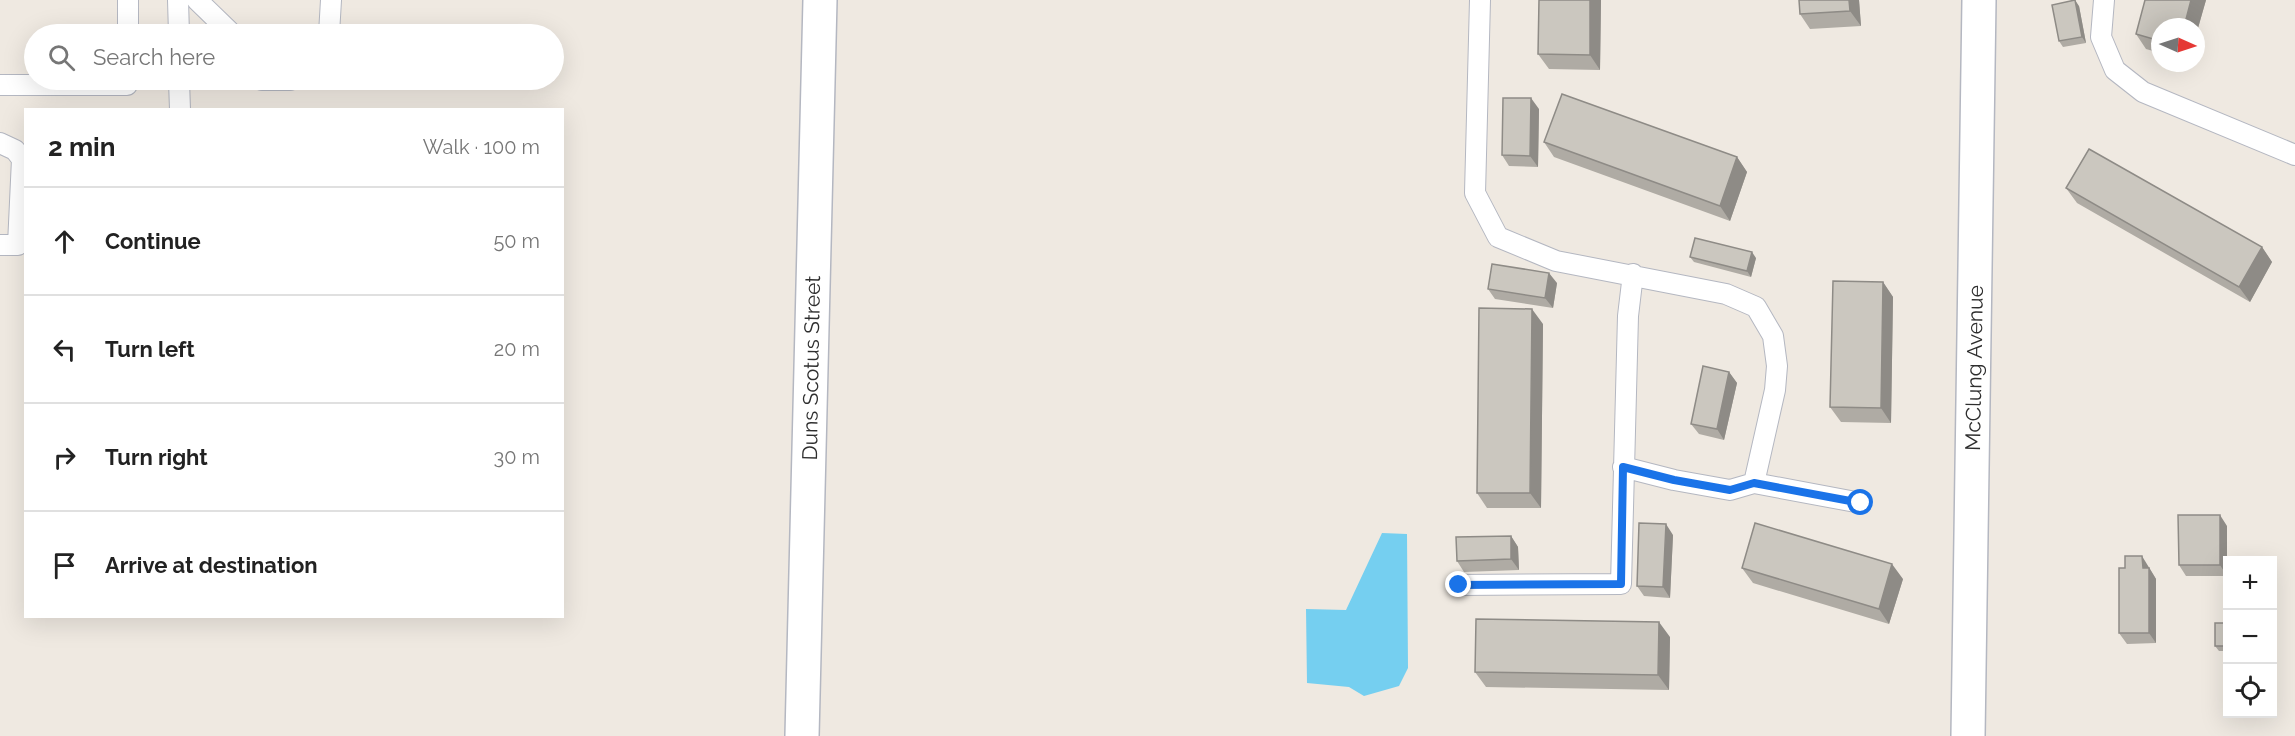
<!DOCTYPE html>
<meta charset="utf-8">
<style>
body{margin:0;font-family:Raleway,sans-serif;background:#f6f6f6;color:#222}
.controls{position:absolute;right:18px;bottom:18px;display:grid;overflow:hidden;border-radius:0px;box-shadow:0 6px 24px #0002}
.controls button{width:54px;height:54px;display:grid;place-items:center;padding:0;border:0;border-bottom:2px solid #e0e0e0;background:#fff;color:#222;font:30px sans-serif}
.compass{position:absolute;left:2151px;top:18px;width:54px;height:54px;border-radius:50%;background:#fff;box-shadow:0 6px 24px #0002;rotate:93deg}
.stop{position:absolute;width:18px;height:18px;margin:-14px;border:4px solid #1a73e8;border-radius:50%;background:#fff}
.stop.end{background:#1a73e8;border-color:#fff;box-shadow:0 2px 6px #0008}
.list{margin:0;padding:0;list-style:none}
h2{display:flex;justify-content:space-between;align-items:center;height:78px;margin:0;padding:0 24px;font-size:26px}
h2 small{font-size:20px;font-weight:400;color:#767676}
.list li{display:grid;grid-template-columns:39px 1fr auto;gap:18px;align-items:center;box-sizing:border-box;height:108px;padding:0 24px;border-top:2px solid #e0e0e0}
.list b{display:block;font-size:22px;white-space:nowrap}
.list em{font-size:20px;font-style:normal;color:#767676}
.icon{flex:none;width:33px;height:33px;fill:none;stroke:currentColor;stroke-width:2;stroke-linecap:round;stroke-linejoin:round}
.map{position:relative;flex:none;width:2295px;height:736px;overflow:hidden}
.search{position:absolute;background:#fff;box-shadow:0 6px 24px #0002;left:24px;top:24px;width:540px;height:66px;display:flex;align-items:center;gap:15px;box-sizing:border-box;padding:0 21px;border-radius:33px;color:#767676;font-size:22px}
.panel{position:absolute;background:#fff;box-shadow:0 6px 24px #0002;left:24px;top:108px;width:540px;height:510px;border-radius:0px}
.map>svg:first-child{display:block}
.water{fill:#75cff0}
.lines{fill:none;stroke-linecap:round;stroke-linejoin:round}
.service-casing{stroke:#b4b7c1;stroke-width:22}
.minor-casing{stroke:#b4b7c1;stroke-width:36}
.service{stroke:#fff;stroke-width:20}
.minor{stroke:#fff;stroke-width:33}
.wall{fill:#afaba4}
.shaded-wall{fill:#8e8b86}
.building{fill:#cbc7bf;stroke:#8e8b86;stroke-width:1.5}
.route{stroke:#1a73e8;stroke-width:8}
.labels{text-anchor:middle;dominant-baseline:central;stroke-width:4.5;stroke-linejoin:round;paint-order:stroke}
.street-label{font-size:21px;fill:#2e2e2e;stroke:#fff}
</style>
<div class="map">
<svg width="2295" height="736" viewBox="0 0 2295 736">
<rect width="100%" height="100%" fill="#efe9e1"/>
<path class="water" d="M 1382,533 L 1407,534 L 1408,668 L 1399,686 L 1364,696 L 1349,687 L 1307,683 L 1306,609 L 1346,610 Z"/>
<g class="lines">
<g class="service-casing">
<path id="service" d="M 178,0 L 179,34
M 197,0 L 232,34
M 1480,0 L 1475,193 L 1498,237 L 1556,261 L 1726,294 L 1756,307 L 1773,336 L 1777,366 L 1775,390 L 1754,483 L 1730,490 L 1674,480 L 1623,467
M 2104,0 L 2101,37 L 2115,70 L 2143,92 L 2295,155
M 128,34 L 128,0
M 329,34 L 331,0
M 179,80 L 180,110
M 262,80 L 290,80
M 0,85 L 127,85 L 127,80
M 0,143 L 15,150 L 22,159 L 18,245 L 0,245
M 1754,483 L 1861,503
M 1459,585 L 1621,584 L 1628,316 L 1633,274"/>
</g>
<g class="minor-casing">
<path id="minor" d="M 802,736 L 820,0
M 1968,736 L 1979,0"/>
</g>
<use href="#service" class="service"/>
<use href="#minor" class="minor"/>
</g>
<path class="wall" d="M 1539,0 L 1601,0 L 1600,70 L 1549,69 L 1538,54 Z
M 1859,0 L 1861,26 L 1810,29 L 1800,14 Z
M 2145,0 L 2206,0 L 2196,35 L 2160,27 L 2160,53 L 2146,49 L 2136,34 Z
M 2079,6 L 2086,43 L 2063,47 L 2059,41 Z
M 1539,109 L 1538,167 L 1509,166 L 1502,155 Z
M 1544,142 L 1737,157 L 1747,172 L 1730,221 L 1554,157 Z
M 2066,188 L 2262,247 L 2272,262 L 2250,302 L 2077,203 Z
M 1690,257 L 1756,258 L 1751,277 L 1694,262 Z
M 1883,282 L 1893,297 L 1891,423 L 1841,422 L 1830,407 Z
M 1557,283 L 1553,308 L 1495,299 L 1488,289 Z
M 1543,324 L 1541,508 L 1487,508 L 1477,493 Z
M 1729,372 L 1737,383 L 1724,440 L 1699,434 L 1691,424 Z
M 2227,526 L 2227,576 L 2186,576 L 2179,565 Z
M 1673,535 L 1670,598 L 1644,596 L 1637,586 Z
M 1511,536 L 1518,547 L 1519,570 L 1464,572 L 1457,561 Z
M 2150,567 L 2150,569 L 2156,579 L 2156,643 L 2127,644 L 2119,633 Z
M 1742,568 L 1903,579 L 1889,624 L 1753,583 Z
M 2228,623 L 2228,651 L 2219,651 L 2215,646 Z
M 1670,637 L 1669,690 L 1486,687 L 1475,672 Z"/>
<path class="shaded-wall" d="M 1590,0 L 1601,0 L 1600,70 L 1590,55 Z
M 1849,0 L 1859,0 L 1861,26 L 1850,11 Z
M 2075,0 L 2079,6 L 2086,43 L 2082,37 Z
M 2191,0 L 2206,0 L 2196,35 L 2196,27 L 2184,27 Z
M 1531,98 L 1539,109 L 1538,167 L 1530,156 Z
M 1737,157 L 1747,172 L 1730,221 L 1720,206 Z
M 2262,247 L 2272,262 L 2250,302 L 2239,287 Z
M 1752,252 L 1756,258 L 1751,277 L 1747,271 Z
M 1549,273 L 1557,283 L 1553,308 L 1545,298 Z
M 1883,282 L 1893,297 L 1891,423 L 1881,408 Z
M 1532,309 L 1543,324 L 1541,508 L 1530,493 Z
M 1729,372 L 1737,383 L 1724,440 L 1717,429 Z
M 2220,515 L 2227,526 L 2227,576 L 2220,565 Z
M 1666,524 L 1673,535 L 1670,598 L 1663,587 Z
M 1511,536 L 1518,547 L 1519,570 L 1511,559 Z
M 2142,556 L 2156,579 L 2156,643 L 2149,633 Z
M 1892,564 L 1903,579 L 1889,624 L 1879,609 Z
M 1659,622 L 1670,637 L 1669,690 L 1658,675 Z"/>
<path class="building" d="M 1539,0 L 1590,0 L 1590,55 L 1538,54 Z
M 1799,0 L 1849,0 L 1850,11 L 1800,14 Z
M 2075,0 L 2082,37 L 2059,41 L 2052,5 Z
M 2145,0 L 2191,0 L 2184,27 L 2160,27 L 2160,41 L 2136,34 Z
M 1562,94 L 1737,157 L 1720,206 L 1544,142 Z
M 1503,98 L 1531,98 L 1530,156 L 1502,155 Z
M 2089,149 L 2262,247 L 2239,287 L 2066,188 Z
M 1695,238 L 1752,252 L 1747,271 L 1690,257 Z
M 1492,264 L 1549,273 L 1545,298 L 1488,289 Z
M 1833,281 L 1883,282 L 1881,408 L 1830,407 Z
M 1479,308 L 1532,309 L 1530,493 L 1477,493 Z
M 1703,366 L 1729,372 L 1717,429 L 1691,424 Z
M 2178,515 L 2220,515 L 2220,565 L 2179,565 Z
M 1639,523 L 1666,524 L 1663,587 L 1637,586 Z
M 1755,523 L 1892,564 L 1879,609 L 1742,568 Z
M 1511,536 L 1511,559 L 1457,561 L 1456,537 Z
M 2125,556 L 2142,556 L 2143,568 L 2149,568 L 2149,633 L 2119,633 L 2119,568 L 2125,568 Z
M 1476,619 L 1659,622 L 1658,675 L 1475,672 Z
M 2215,623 L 2228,623 L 2228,646 L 2215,646 Z"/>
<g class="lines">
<path class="route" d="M 1459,585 L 1621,584 L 1623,467 L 1674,480 L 1730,490 L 1754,483 L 1861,503"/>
</g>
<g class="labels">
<g class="street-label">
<text transform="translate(811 368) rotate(-89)">Duns Scotus Street</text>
<text transform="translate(1974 368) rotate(-89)">McClung Avenue</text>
</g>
</g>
</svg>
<div class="controls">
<button>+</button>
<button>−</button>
<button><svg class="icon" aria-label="locate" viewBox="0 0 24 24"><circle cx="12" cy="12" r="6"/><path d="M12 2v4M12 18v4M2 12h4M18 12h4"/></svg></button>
</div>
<svg class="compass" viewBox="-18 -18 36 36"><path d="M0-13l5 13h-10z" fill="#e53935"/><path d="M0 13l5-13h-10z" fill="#767676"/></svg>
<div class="stop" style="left:1861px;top:503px"></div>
<div class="stop end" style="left:1459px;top:585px"></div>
<div class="search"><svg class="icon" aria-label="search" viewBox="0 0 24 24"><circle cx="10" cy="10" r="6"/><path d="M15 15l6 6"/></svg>Search here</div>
<section class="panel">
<h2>2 min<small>Walk · 100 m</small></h2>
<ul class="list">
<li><svg class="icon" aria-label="ahead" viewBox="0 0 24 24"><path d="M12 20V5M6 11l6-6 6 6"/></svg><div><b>Continue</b></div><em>50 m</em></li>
<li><svg class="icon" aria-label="left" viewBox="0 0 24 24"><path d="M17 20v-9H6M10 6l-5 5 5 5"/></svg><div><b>Turn left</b></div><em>20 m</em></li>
<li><svg class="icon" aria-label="right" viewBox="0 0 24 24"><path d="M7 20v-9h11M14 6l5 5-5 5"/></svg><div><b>Turn right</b></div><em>30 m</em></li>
<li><svg class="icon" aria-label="arrive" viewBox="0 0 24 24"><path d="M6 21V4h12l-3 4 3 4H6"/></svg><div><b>Arrive at destination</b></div></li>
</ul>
</section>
</div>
